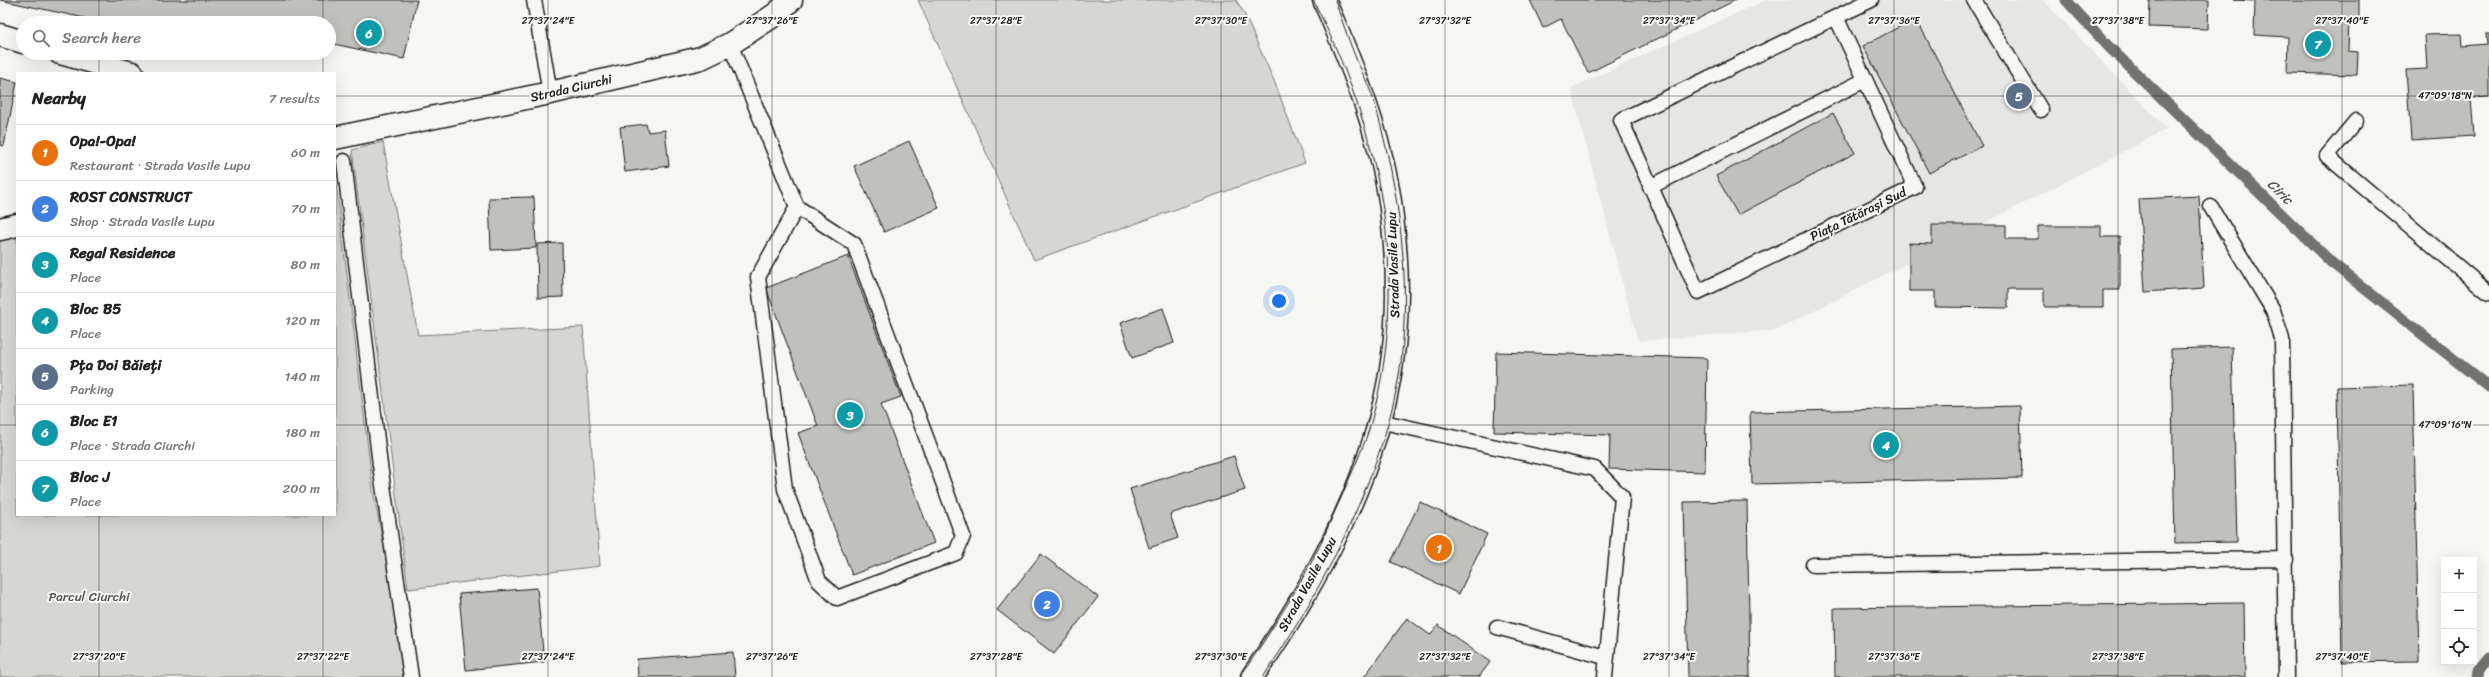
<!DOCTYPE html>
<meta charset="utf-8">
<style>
body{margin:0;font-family:Sriracha,sans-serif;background:#f2f2f2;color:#222}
.controls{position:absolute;right:12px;bottom:12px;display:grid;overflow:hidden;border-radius:0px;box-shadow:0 4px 16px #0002}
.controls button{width:36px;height:36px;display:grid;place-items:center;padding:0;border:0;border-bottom:1px solid #e0e0e0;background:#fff;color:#222;font:20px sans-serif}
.you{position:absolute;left:1279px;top:301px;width:14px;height:14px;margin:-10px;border:3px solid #fff;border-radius:50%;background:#1a73e8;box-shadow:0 0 0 6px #1a73e833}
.badge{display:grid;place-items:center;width:26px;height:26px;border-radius:50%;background:#0f766e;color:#fff;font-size:13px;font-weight:700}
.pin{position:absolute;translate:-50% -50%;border:2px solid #fff;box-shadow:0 1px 4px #0006}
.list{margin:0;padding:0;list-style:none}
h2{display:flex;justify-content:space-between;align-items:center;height:52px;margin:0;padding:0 16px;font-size:17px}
h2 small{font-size:13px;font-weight:400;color:#767676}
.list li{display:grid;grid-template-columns:26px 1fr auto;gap:12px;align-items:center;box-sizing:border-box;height:56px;padding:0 16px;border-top:1px solid #e0e0e0}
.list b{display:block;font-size:15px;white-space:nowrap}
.list p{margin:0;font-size:13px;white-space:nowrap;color:#767676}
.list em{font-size:13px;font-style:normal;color:#767676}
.icon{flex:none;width:22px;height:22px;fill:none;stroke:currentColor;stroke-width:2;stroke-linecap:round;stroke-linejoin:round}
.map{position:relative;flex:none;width:2489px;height:677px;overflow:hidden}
.search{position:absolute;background:#fff;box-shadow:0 4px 16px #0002;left:16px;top:16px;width:320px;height:44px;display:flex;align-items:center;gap:10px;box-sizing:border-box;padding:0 14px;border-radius:22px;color:#767676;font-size:15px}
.panel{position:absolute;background:#fff;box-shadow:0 4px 16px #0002;left:16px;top:72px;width:320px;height:444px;border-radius:0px}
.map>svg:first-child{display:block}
.built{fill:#e6e6e2}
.green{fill:#d6d6d2;stroke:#797977}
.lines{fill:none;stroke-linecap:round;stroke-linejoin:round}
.stream{stroke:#727271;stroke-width:11}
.building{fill:#c0c0bd;stroke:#1c1c1c}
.lane-casing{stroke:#1c1c1c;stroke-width:17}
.street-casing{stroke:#1c1c1c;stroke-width:25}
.secondary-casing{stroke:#1c1c1c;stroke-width:25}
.lane{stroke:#f6f6f2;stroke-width:14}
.street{stroke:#f6f6f2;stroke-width:22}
.secondary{stroke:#f6f6f2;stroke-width:22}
.tram{stroke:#1c1c1c;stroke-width:1}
.ticks{fill:none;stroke:#1c1c1c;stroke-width:1;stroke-opacity:0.45}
.labels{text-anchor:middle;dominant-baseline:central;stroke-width:4;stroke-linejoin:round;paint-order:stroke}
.street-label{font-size:13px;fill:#1c1c1c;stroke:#f6f6f2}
.park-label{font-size:13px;fill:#545453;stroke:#f6f6f2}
.water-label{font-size:14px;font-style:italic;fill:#565654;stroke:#f6f6f2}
.ticks-label{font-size:10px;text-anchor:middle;fill:#1c1c1c;stroke:#f6f6f2;stroke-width:4;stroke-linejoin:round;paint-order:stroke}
</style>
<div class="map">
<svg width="2489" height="677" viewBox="0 0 2489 677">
<rect width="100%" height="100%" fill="#f6f6f2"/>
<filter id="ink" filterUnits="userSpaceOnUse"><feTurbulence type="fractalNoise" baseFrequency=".025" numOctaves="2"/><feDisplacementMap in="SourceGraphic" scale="8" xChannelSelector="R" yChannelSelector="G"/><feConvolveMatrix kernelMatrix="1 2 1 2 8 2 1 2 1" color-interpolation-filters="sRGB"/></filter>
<g filter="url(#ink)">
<path class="built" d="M 1766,0 L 2043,0 L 2167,129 L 1777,330 L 1638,341 L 1571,88 Z"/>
<path class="green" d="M 918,0 L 1236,0 L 1243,11 L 1275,83 L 1305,163 L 1034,260 Z
M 383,142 L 418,335 L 583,327 L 600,566 L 408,589 L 352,150 Z
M 335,175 L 373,490 L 409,677 L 0,677 L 0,229 L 17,225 L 17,515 L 335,515 Z"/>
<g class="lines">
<path class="stream" d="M 2066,0 L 2109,47 L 2332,263 L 2489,387
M 2477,677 L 2478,670 L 2489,657"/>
</g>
<path class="building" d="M 0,0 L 417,0 L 404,59 L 329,43 L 329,23 L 232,23 L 201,17 L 200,23 L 108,23 Z
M 1530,0 L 1736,0 L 1588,73 L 1561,19 L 1543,28 Z
M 2150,0 L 2209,0 L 2208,29 L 2149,27 Z
M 2234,0 L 2359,0 L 2359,19 L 2349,18 L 2348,51 L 2358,52 L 2357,75 L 2287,73 L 2288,37 L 2254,35 L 2255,1 Z
M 1916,18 L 1982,146 L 1929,173 L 1863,46 Z
M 2461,34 L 2462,46 L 2487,44 L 2486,34 L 2489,34 L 2489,97 L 2471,98 L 2474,136 L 2411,140 L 2406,70 L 2427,69 L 2425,35 Z
M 0,78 L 17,82 L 4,146 L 0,145 Z
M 1833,113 L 1855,153 L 1738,215 L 1716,176 Z
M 646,124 L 648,132 L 665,130 L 669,166 L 625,172 L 620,127 Z
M 909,141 L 939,208 L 884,232 L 854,166 Z
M 2199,196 L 2204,288 L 2145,292 L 2139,199 Z
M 534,197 L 536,248 L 491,250 L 489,198 Z
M 1932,225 L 2006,225 L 2006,239 L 2038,239 L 2038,226 L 2101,226 L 2101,237 L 2120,237 L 2120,290 L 2103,290 L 2103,307 L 2044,307 L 2044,289 L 2008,289 L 2008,308 L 1935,307 L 1935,291 L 1909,291 L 1909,243 L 1932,244 Z
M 562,243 L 563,297 L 538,298 L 537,244 Z
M 848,256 L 901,397 L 881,404 L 934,543 L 852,575 L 798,433 L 818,426 L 766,288 Z
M 1163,308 L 1174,343 L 1132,358 L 1120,323 Z
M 2232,347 L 2237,542 L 2175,543 L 2171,349 Z
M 1496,352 L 1707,358 L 1705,472 L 1609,469 L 1610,435 L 1494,432 Z
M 2413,385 L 2419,661 L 2342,662 L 2337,387 Z
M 2020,406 L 2022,478 L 1752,484 L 1750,412 Z
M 1234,456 L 1245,490 L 1170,514 L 1178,538 L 1149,548 L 1130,489 Z
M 1747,501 L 1750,677 L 1688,677 L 1684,502 Z
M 1420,502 L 1487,534 L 1459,594 L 1391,562 Z
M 1041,554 L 1098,597 L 1054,654 L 997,610 Z
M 537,588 L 544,662 L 466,670 L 459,594 Z
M 2244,603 L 2245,677 L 1835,677 L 1834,608 Z
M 1407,618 L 1430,635 L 1438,625 L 1490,662 L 1479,677 L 1364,677 Z
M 733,652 L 735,677 L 638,677 L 637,659 Z"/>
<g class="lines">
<g class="lane-casing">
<path id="lane" d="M 534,0 L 550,93
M 1974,0 L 2041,110
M 1836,17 L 1915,187 L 1698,292 L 1621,120 L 1836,17 L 1871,0
M 730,44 L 797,207 L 758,277 L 785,489 L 819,581 L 837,598 L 956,553 L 963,536 L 854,244 L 797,207
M 2356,121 L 2327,156 L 2489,293
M 344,161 L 380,465 L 411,677
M 1650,187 L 1865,80
M 2211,207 L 2273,310 L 2282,339 L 2286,677
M 1379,421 L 1595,469 L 1622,497 L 1605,677
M 1813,565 L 2286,559
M 1497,627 L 1605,657"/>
</g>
<g class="street-casing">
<path id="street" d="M 0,35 L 23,42
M 60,53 L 132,73"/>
</g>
<g class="secondary-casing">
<path id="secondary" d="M 335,138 L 550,93 L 701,58 L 730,44 L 776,14 L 791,0
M 0,229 L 17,225
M 1252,677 C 1316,584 1376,475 1392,362 C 1399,315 1398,264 1392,217 C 1384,142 1354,69 1324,0"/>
</g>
<use href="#lane" class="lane"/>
<use href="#street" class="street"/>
<use href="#secondary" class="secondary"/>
<path class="tram" d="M 1240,677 C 1265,640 1290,602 1311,563 C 1322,543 1330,521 1340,500 C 1351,474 1365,446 1372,419 C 1411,275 1380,130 1313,0
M 1263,677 C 1322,591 1388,466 1401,361 C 1411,276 1399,191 1376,108 C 1372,92 1364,76 1357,61 C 1349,41 1342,21 1335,0"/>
</g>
</g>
<path class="ticks" d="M 99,0 L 99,23M 323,0 L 323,23M 548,0 L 548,677M 772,0 L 772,677M 996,0 L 996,677M 1221,0 L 1221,677M 1445,0 L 1445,677M 1669,0 L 1669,677M 1894,0 L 1894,677M 2118,0 L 2118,677M 2342,0 L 2342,677M 99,53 L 99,73M 323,53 L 323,73M 0,96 L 17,96M 335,96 L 2489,96M 0,425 L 17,425M 335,425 L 2489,425M 99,515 L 99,677M 323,515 L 323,677"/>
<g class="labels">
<g class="street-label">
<text transform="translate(571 88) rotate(-13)">Strada Ciurchi</text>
<text transform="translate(1858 214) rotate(-26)">Piața Tătărași Sud</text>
<text transform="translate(1393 265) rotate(-92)">Strada Vasile Lupu</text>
<text transform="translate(1307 584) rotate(-61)">Strada Vasile Lupu</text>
</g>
<g class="park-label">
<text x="89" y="596">Parcul Ciurchi</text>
</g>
<g class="water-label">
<text transform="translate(2280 192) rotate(44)">Ciric</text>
</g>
</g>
<g class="ticks-label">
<text x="548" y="24">27°37'24"E</text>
<text x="772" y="24">27°37'26"E</text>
<text x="996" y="24">27°37'28"E</text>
<text x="1221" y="24">27°37'30"E</text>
<text x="1445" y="24">27°37'32"E</text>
<text x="1669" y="24">27°37'34"E</text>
<text x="1894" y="24">27°37'36"E</text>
<text x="2118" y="24">27°37'38"E</text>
<text x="2342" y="24">27°37'40"E</text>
<text x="2445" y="99">47°09'18"N</text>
<text x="2445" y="428">47°09'16"N</text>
<text x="99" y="660">27°37'20"E</text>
<text x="323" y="660">27°37'22"E</text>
<text x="548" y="660">27°37'24"E</text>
<text x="772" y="660">27°37'26"E</text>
<text x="996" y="660">27°37'28"E</text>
<text x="1221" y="660">27°37'30"E</text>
<text x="1445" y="660">27°37'32"E</text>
<text x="1669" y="660">27°37'34"E</text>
<text x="1894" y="660">27°37'36"E</text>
<text x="2118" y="660">27°37'38"E</text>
<text x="2342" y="660">27°37'40"E</text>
</g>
</svg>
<div class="controls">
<button>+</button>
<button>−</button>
<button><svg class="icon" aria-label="locate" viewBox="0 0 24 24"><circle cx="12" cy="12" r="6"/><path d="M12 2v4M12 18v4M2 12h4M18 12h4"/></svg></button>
</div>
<div class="you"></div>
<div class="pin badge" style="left:1439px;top:548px;background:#e8710a">1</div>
<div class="pin badge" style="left:1047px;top:604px;background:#3f7fe0">2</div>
<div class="pin badge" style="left:850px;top:415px;background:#0f9aa8">3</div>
<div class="pin badge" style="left:1886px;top:445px;background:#0f9aa8">4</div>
<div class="pin badge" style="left:2019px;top:96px;background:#5c6f8a">5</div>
<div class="pin badge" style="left:369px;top:33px;background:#0f9aa8">6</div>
<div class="pin badge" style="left:2318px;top:44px;background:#0f9aa8">7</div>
<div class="search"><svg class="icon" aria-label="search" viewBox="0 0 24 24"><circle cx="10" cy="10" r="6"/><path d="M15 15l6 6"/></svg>Search here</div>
<section class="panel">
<h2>Nearby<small>7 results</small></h2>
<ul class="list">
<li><span class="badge" style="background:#e8710a">1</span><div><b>Opa!-Opa!</b><p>Restaurant · Strada Vasile Lupu</p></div><em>60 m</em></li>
<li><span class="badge" style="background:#3f7fe0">2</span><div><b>ROST CONSTRUCT</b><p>Shop · Strada Vasile Lupu</p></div><em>70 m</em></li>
<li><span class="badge" style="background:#0f9aa8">3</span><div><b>Regal Residence</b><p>Place</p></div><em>80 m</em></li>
<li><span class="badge" style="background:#0f9aa8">4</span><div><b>Bloc B5</b><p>Place</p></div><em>120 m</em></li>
<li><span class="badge" style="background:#5c6f8a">5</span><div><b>Pța Doi Băieți</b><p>Parking</p></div><em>140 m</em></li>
<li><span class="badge" style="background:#0f9aa8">6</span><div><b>Bloc E1</b><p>Place · Strada Ciurchi</p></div><em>180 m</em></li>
<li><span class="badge" style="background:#0f9aa8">7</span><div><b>Bloc J</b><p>Place</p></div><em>200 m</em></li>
</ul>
</section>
</div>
